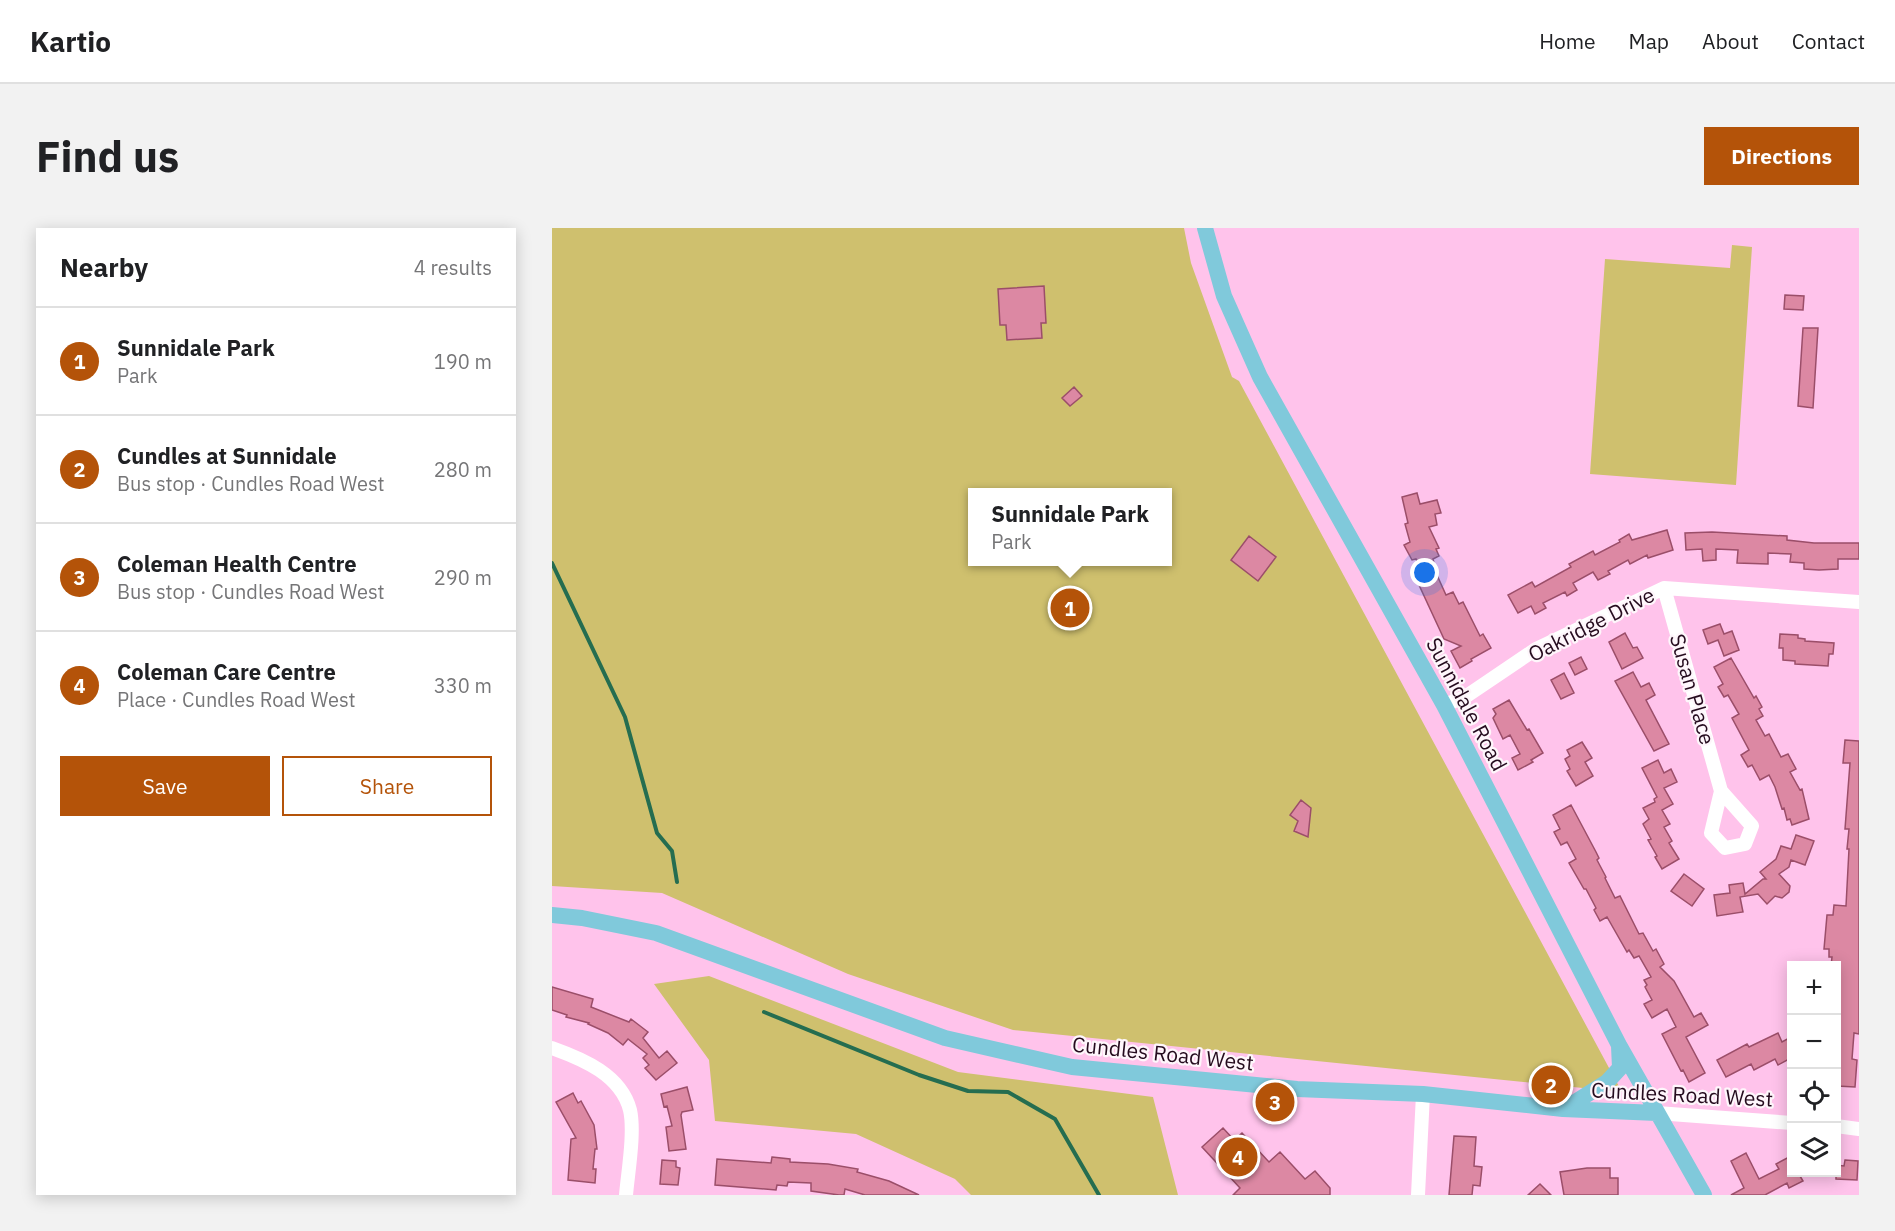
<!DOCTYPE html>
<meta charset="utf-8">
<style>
body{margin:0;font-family:"IBM Plex Sans",sans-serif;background:#f2f2f2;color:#202124}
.controls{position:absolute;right:18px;bottom:18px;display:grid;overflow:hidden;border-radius:0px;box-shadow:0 3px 15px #0003}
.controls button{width:54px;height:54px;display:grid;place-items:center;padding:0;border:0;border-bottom:2px solid #e0e0e0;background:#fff;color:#202124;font:30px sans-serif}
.you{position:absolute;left:873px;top:345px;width:21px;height:21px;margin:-15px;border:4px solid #fff;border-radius:50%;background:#1a73e8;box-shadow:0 0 0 9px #1a73e833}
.badge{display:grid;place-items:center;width:39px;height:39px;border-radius:50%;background:#b45309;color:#fff;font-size:20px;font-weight:700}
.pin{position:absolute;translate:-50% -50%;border:3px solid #fff;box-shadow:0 2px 6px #0006}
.popup{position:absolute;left:416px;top:260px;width:204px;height:78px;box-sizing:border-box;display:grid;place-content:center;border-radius:0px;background:#fff;filter:drop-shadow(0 2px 4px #0005);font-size:20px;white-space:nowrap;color:#757577}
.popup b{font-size:22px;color:#202124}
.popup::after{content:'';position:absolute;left:50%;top:100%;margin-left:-12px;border:12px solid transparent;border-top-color:#fff}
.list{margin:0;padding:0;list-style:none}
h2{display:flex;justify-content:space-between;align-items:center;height:78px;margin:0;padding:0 24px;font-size:26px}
h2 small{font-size:20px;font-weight:400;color:#757577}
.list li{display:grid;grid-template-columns:39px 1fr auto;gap:18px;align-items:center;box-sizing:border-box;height:108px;padding:0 24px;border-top:2px solid #e0e0e0}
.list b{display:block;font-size:22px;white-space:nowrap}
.list p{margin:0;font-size:20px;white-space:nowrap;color:#757577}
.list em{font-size:20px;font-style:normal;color:#757577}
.actions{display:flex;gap:12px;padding:18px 24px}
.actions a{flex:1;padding:14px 0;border:2px solid #b45309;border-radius:0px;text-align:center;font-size:21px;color:#b45309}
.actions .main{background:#b45309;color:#fff}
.icon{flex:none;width:33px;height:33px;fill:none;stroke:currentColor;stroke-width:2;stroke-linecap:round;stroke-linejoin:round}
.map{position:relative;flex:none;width:1307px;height:967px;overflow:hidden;border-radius:0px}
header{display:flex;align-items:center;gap:36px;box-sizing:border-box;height:84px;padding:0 30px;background:#fff;border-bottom:2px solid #e0e0e0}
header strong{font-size:28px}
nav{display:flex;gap:33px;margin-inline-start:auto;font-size:21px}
.intro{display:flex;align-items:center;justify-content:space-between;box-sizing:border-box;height:144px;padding:0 36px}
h1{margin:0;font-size:42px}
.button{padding:15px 27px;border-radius:0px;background:#b45309;color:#fff;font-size:21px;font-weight:700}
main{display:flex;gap:36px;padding:0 36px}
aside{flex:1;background:#fff;border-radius:0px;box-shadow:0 3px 15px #0003}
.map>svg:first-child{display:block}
.green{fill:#cfc06e;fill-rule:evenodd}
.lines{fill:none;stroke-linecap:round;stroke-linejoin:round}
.stream{stroke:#256d50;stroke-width:4}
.building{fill:#dc88a3;stroke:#9b4e69;stroke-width:1.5}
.minor{stroke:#fff;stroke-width:14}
.major{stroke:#80c9db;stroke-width:16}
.labels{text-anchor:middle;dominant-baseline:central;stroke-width:4.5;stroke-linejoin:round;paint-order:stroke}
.street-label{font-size:21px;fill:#250b1e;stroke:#fef6fb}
</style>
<header>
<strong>Kartio</strong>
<nav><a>Home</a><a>Map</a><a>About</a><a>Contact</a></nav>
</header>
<div class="intro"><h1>Find us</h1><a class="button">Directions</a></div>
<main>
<aside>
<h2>Nearby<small>4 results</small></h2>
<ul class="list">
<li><span class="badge">1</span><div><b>Sunnidale Park</b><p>Park</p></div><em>190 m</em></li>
<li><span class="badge">2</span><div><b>Cundles at Sunnidale</b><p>Bus stop · Cundles Road West</p></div><em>280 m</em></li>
<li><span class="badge">3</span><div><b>Coleman Health Centre</b><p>Bus stop · Cundles Road West</p></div><em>290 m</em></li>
<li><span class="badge">4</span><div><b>Coleman Care Centre</b><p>Place · Cundles Road West</p></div><em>330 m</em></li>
</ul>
<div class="actions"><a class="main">Save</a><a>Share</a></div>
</aside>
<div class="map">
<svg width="1307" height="967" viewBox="0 0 1307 967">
<rect width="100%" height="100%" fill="#ffc3eb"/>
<path class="green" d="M 0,0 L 632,0 L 639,35 L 680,149 L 687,153 L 1070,864 L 461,802 L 296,746 L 110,665 L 0,658 ZM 420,264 L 616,264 L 616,334 L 420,334 Z
M 1180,17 L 1200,19 L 1184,257 L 1038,246 L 1053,31 L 1178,40 Z
M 157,748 L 406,844 L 601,869 L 626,967 L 419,967 L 403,951 L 304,906 L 163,893 L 157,832 L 102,756 Z"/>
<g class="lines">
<path class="stream" d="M 0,335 L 73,489 L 105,605 L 120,623 L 125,654
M 212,784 L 367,847 L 416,863 L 456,864 L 503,891 L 547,967"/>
</g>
<path class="building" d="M 492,58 L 494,95 L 489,95 L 490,110 L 455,112 L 454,97 L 448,97 L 446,61 Z
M 1233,67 L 1252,68 L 1251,82 L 1232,81 Z
M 1251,100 L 1266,100 L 1261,180 L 1246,178 Z
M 522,159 L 530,168 L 518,178 L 510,170 Z
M 865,265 L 868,276 L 885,272 L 889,285 L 883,286 L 885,297 L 877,299 L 887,320 L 884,321 L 887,328 L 881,331 L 882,335 L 880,336 L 894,367 L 901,364 L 907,376 L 911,374 L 928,408 L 931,406 L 939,420 L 919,431 L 920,433 L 908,440 L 899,423 L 909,418 L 892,411 L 867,357 L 874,353 L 864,331 L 860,332 L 852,317 L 858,314 L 853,296 L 856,295 L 850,269 Z
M 1115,302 L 1121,322 L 1096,330 L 1095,327 L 1078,336 L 1076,332 L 1056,343 L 1058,346 L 1046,352 L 1041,344 L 1021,355 L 1025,362 L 1015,368 L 1013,364 L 991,375 L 994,380 L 983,386 L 979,378 L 966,385 L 956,367 L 980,354 L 983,359 L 1019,339 L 1017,336 L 1041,323 L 1043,327 L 1068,314 L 1067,312 L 1077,306 L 1080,312 Z
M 1160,304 L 1235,308 L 1235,312 L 1262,315 L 1307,315 L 1307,331 L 1286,331 L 1286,341 L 1267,342 L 1252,341 L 1252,335 L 1238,334 L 1239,326 L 1216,325 L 1216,336 L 1185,335 L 1186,322 L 1164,321 L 1164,332 L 1151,333 L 1150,321 L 1134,322 L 1133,305 Z
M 697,308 L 724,329 L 706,353 L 679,332 Z
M 1168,396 L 1172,406 L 1180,403 L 1187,422 L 1172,428 L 1166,412 L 1156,416 L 1151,402 Z
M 1073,405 L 1081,420 L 1085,419 L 1091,430 L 1070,441 L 1057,414 Z
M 1228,406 L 1246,407 L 1246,410 L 1253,411 L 1253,413 L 1282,415 L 1281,426 L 1277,426 L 1276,438 L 1243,436 L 1243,433 L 1231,432 L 1231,420 L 1227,420 Z
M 1029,429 L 1035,441 L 1023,447 L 1017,435 Z
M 1179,430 L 1202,470 L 1204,468 L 1210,479 L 1207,481 L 1211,488 L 1204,492 L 1213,508 L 1217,506 L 1229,529 L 1236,526 L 1244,541 L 1238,544 L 1248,562 L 1250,561 L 1257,591 L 1240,597 L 1238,591 L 1235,592 L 1232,580 L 1230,581 L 1223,559 L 1217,547 L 1208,552 L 1200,537 L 1196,539 L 1189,527 L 1197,522 L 1180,490 L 1187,486 L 1176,467 L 1172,469 L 1166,459 L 1171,456 L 1162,439 Z
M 1081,444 L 1089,459 L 1097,455 L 1103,467 L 1094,472 L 1117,516 L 1102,523 L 1063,453 Z
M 1012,445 L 1022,465 L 1009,471 L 999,452 Z
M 957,472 L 975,502 L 977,501 L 991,525 L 979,532 L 981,534 L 966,542 L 960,530 L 968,526 L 958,507 L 951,511 L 941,490 L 944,486 L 941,481 Z
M 1293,512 L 1307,513 L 1307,806 L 1302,805 L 1300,831 L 1305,832 L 1303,859 L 1285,858 L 1287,816 L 1284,816 L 1284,738 L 1279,738 L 1280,729 L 1277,729 L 1277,721 L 1272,721 L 1275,687 L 1281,687 L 1282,677 L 1294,678 L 1297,621 L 1295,621 L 1297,601 L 1293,601 L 1298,535 L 1291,535 Z
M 1030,514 L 1040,530 L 1033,534 L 1041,548 L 1024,558 L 1015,543 L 1018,541 L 1013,531 L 1018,528 L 1015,522 Z
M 1106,532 L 1112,545 L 1119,541 L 1125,554 L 1112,560 L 1121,576 L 1110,582 L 1118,596 L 1112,599 L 1120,613 L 1117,615 L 1127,631 L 1110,641 L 1103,629 L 1105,628 L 1096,612 L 1099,611 L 1091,596 L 1097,591 L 1091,580 L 1103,574 L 1102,571 L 1105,569 L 1090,540 Z
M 749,572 L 759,580 L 756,609 L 742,603 L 746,593 L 738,587 Z
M 1019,577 L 1044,624 L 1047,630 L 1045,632 L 1054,649 L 1053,650 L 1063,670 L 1068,668 L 1087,706 L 1091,705 L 1101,723 L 1104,721 L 1112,736 L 1108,739 L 1122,753 L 1142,789 L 1149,785 L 1156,797 L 1134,809 L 1153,845 L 1137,854 L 1131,842 L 1129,843 L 1110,806 L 1124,799 L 1115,781 L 1100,790 L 1092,776 L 1100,772 L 1093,759 L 1095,757 L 1092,752 L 1099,749 L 1087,728 L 1082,730 L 1077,722 L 1075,724 L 1055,689 L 1048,693 L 1042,682 L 1044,680 L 1034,661 L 1032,661 L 1017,635 L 1024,631 L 1015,614 L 1009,617 L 1002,604 L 1008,601 L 1001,587 Z
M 1244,607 L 1262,613 L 1253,637 L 1239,632 L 1237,639 L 1227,646 L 1238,658 L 1237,664 L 1230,670 L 1223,668 L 1215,676 L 1206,666 L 1188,669 L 1191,684 L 1165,688 L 1162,667 L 1178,665 L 1177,657 L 1191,655 L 1193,666 L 1211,651 L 1214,651 L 1208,644 L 1224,631 L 1229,618 L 1239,621 Z
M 1132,646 L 1152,661 L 1140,678 L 1119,663 Z
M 0,759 L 41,771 L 39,779 L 77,794 L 79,791 L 96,804 L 91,810 L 107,830 L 115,823 L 125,835 L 104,852 L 93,840 L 97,837 L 91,830 L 95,826 L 76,811 L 71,817 L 56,805 L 36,796 L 37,795 L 14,789 L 15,787 L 0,782 Z
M 1226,805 L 1230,814 L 1239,809 L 1239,830 L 1226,837 L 1223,831 L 1202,842 L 1199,836 L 1174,849 L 1165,832 L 1195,816 L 1197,819 Z
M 135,859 L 141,882 L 130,884 L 129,887 L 134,921 L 117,923 L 114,899 L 120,898 L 115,878 L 112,879 L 109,866 Z
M 21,865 L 26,875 L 29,873 L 42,897 L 45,921 L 43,921 L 41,941 L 44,941 L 43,955 L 16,952 L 19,911 L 24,910 L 4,874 Z
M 671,900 L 682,912 L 690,905 L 717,934 L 728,924 L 753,951 L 763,943 L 778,960 L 778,967 L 681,967 L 688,960 L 650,919 Z
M 902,908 L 924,909 L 922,938 L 930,939 L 928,958 L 921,957 L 920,967 L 897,967 Z
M 1194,925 L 1207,951 L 1227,941 L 1224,936 L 1239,928 L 1239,945 L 1254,945 L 1248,948 L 1251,953 L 1237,960 L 1235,955 L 1213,967 L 1179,967 L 1192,960 L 1179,933 Z
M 220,929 L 238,931 L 238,934 L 276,936 L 306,941 L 305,944 L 337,953 L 367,967 L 313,967 L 293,961 L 292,967 L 287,967 L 259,963 L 259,955 L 236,954 L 235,958 L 225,957 L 224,962 L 163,957 L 165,931 L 219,935 Z
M 110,932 L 124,933 L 124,939 L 128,940 L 126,957 L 108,956 Z
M 1293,932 L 1306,933 L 1305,952 L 1284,951 L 1284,937 L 1292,938 Z
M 1035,940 L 1058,940 L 1058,950 L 1066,950 L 1066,967 L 1012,967 L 1008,944 Z
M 988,956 L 999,967 L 976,967 Z"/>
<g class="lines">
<path class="minor" d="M 1112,360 L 1169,563 L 1200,598 L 1193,616 L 1173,620 L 1159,605 L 1169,563
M 892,477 L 913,469 L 984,421 L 1112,360 L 1307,374
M 0,820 C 31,831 69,847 78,882 C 83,904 76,944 74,967
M 1105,885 L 1240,895
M 1284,898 L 1307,901
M 866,967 L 871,866"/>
<path class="major" d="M 653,0 L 672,68 L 708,149 L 892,477 L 1067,817 L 1152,967
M 0,687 L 30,690 L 104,705 L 393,810 L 520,839 L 745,861 L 871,866 L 1011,881 L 1105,885
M 1012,881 L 1055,854 L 1068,840 L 1067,818"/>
</g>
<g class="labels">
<g class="street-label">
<text transform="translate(1039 396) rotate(-27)">Oakridge Drive</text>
<text transform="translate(1141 461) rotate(74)">Susan Place</text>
<text transform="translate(915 476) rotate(62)">Sunnidale Road</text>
<text transform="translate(611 825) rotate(6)">Cundles Road West</text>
<text transform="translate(1130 866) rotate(3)">Cundles Road West</text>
</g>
</g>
</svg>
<div class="controls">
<button>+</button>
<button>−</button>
<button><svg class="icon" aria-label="locate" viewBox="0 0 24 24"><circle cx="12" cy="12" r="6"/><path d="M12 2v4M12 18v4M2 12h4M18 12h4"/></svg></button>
<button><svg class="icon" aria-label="layers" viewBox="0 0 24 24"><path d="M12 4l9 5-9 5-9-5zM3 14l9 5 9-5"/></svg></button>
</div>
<div class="you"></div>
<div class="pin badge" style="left:518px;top:380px">1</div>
<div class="popup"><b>Sunnidale Park</b>Park</div>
<div class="pin badge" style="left:999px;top:857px">2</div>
<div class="pin badge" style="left:723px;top:874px">3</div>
<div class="pin badge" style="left:686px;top:929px">4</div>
</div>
</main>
